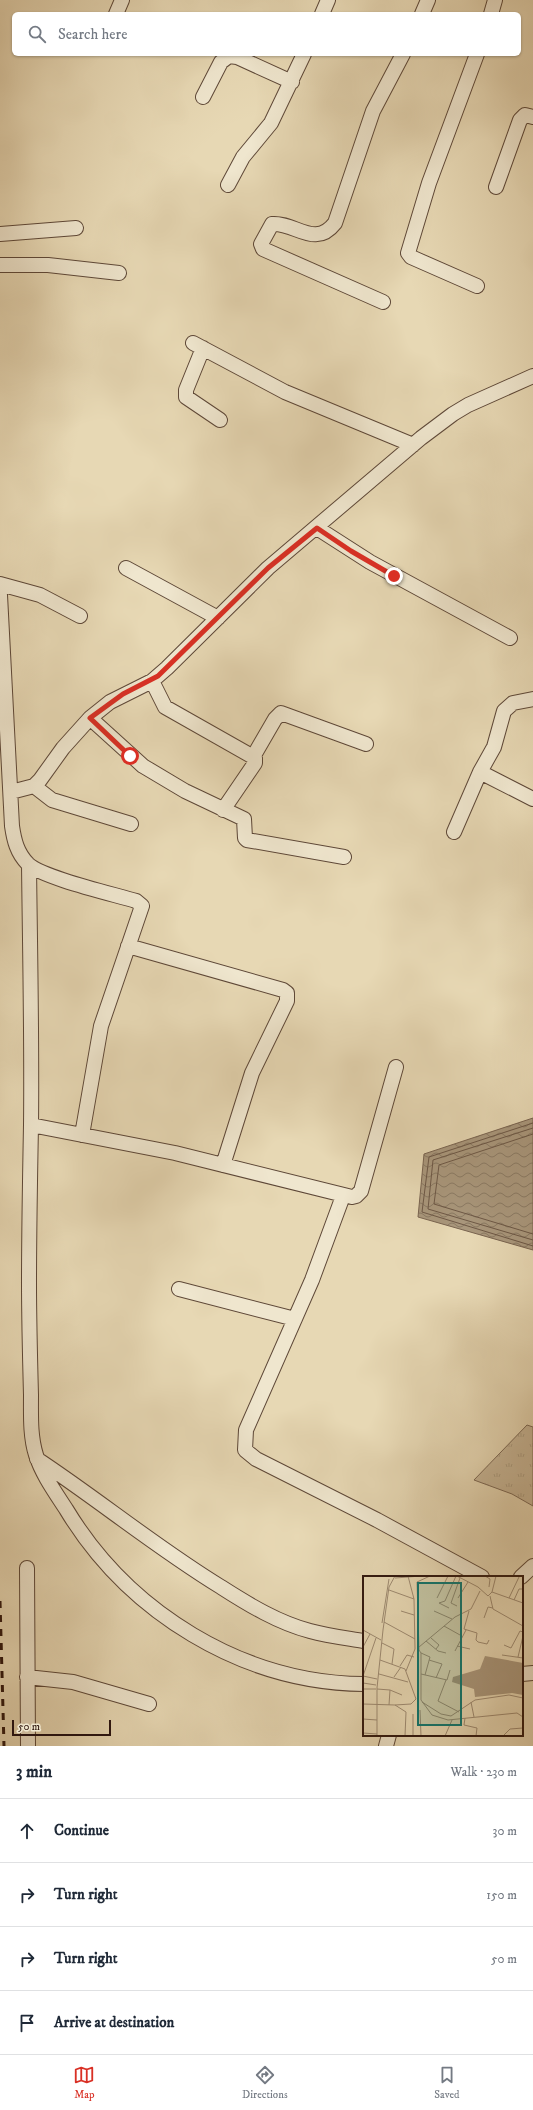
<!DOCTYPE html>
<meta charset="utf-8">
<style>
body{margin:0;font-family:"IM FELL DW Pica",serif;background:#f2f2f3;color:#1f2937}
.scale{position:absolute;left:12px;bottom:10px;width:99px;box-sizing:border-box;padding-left:4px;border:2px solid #31180f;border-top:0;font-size:11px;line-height:14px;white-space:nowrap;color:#31180f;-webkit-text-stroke:3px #efe6ce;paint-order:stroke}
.stop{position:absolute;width:12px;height:12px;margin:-9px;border:3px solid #d93025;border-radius:50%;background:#fff}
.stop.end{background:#d93025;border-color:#fff;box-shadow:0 1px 4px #0008}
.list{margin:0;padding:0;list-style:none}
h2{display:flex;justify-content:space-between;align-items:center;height:52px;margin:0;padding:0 16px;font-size:17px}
h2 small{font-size:13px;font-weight:400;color:#747a83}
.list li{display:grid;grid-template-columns:26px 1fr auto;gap:12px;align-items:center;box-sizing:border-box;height:64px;padding:0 16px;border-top:1px solid #e0e1e3}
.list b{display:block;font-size:15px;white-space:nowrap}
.list em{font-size:13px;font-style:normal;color:#747a83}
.icon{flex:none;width:22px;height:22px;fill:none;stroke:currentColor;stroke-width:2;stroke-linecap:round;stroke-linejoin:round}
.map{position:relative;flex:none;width:533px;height:1746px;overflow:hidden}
.search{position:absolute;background:#fff;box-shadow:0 1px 3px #0004;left:12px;right:12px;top:12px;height:44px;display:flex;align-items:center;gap:10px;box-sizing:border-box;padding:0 14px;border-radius:6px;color:#747a83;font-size:15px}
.sheet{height:308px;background:#fff}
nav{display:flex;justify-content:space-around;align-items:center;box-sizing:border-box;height:56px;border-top:1px solid #e0e1e3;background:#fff;font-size:11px;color:#747a83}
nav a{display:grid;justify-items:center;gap:2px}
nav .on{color:#d93025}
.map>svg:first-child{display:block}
.park{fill:url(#park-tufts);stroke:#7c6854}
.water{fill:url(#water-waves);stroke:#796450}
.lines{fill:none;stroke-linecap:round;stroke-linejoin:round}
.shore{stroke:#6d5846;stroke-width:1}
.street-casing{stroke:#5e4838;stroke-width:16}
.street{stroke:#efe6ce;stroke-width:14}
.rail{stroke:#31180f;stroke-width:3;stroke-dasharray:7 7;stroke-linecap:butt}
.route{stroke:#d93025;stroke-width:5}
.inset-road{fill:none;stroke:#9e8b72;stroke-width:1}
.view{fill:#0f766e;fill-opacity:0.15;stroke:#0f766e;stroke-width:2}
.inset-edge{fill:none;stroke:#31180f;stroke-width:2}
</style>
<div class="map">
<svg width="533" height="1746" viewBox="0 0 533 1746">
<defs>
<pattern id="park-tufts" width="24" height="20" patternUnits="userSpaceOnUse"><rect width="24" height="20" fill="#c8b798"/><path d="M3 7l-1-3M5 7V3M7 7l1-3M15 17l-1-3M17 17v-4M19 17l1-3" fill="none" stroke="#ac9d82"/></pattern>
<pattern id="water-waves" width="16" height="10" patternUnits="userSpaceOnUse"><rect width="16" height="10" fill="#a9977c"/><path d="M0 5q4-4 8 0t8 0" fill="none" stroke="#8a7a64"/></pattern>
</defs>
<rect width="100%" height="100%" fill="#e7d8b4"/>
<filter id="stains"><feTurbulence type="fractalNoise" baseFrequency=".005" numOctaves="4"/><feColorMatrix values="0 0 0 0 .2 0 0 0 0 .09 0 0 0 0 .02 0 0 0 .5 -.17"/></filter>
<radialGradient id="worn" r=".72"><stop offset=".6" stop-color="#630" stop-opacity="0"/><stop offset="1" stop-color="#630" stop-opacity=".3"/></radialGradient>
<path class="park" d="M 527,1425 L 533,1427 L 533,1506 L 512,1494 L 474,1480 Z"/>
<path class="water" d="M 533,1118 L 533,1250 L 418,1217 L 424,1154 Z"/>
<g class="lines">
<path class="shore" d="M 533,1123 L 429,1157 L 422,1212 L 533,1246
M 533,1128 L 433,1160 L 428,1209 L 533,1240
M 533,1134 L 439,1165 L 434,1204 L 533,1234"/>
<g class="street-casing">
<path id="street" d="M 116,14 L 122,0
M 322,14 L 328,0
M 422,14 L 428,0
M 491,14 L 495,0
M 477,54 L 429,183 L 408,253 L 411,257 L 477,286
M 203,97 L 221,62 L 229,56 L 237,57 L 292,82
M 228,185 L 243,157 L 271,123 L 304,54
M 496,187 L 520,120 L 525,115 L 533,117
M 0,234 L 76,228
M 0,265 L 48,265 L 119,273
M 383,302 L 263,249 L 261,244 L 272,224 C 295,222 315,249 335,223 L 373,111 L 403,54
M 193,343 L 285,392 L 413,445
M 203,348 L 186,390 L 186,397 L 220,420
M 317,528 L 370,562 L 510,638
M 126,568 L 218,618
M 0,584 L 40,595 L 80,616
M 0,595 L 12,826 C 14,840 17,853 28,864 C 43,878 113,894 136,901 L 142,906 L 101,1026 L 82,1135
M 152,681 L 165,707 L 255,758 L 255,763 L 223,810
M 90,718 L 143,766 L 185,791 L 244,819 L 245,838 L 247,840 L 344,857
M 253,757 L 275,719 L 281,713 L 366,744
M 480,772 L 533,799
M 34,786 L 52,800 L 131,824
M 11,792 L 34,786 L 40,780 L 63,748 L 90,718 L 110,702 L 152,681 L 167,668 L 268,568 L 421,438 L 453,414 L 468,405 L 533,376
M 454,832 L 480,772 L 494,747 L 504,711 L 513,703 L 533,699
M 29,865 C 30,952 32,1039 31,1125 C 30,1178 29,1230 29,1283 C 29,1320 30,1358 31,1395 C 31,1415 30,1436 36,1455 C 42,1474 55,1492 66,1509 C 128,1612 242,1683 364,1684
M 128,946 L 283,990 L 287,993 L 287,1001 L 252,1073 L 223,1165
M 31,1125 L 175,1153 L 352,1197 L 356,1196 L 361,1191 L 396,1067
M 343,1196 L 312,1280 L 246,1430 L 245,1450 L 256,1459 L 377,1520 L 482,1577
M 179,1289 L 295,1319
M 37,1459 C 99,1500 157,1548 221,1587 C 249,1605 279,1623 310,1631 C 328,1636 346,1638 364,1641
M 27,1568 L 28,1746
M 521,1577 L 533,1566
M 522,1674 L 533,1673
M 27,1677 L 73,1682 L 149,1704
M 386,1746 L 389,1735"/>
</g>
<use href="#street" class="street"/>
<path class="rail" d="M 0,1601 L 4,1746"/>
</g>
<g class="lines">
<path class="route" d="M 130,756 L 90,718 L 123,694 L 158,676 L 268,568 L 317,528 L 351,551 L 394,576"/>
</g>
<g transform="translate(363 1576)">
<rect width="160" height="160" fill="#e7d8b4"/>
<path d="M 122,80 L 160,87 L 160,119 L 149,117 L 112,121 L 111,113 L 89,106 L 90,101 L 117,93 Z" fill="#a9977c"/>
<path class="inset-road" d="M 94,0 L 115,11 L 125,20 L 129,16 L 133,0M 122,0 L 127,3 L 126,11M 32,2 L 58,0M 26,14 L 51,23M 129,16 L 160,27M 127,20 L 130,33 L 160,50M 74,22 L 85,0M 95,22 L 105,6M 146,22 L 156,1M 151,24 L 156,13 L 160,13M 94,30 L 88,27 L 97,2M 86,32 L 76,27 L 82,25 L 93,0M 38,35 L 51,39M 71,35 L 89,43M 106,35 L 101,53 L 114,57 L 113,64 L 115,66 L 124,68 L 126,64M 121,42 L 125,31 L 130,32M 21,46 L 52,63M 19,47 L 26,3M 81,50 L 97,59M 0,54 L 18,64M 68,62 L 76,69 L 73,73M 63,65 L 75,75 L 83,77M 19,67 L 31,73 L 29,88M 141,69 L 148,72 L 157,55 L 160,56M 94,70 L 107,73M 0,71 L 7,58M 56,71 L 92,41 L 108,33 L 117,15M 92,75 L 103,54M 58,77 L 58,124 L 69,139 L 85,144 L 154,137 L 160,141M 139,79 L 160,82M 155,81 L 160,60M 17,84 L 42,93 L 53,123 L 48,128 L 32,129M 66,84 L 79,88 L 73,102M 37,90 L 44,79 L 51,81M 43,95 L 52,73 L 51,23 L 45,0M 16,98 L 45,106M 58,98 L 84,104 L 87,94M 62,99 L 67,81 L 58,77 L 56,74 L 54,6 L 67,0M 0,100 L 13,62M 0,100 L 14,103M 31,101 L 38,91M 83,104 L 75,125 L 96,136M 0,107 L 13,109M 0,113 L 13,113M 14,113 L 27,114 L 26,129M 27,114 L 39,119M 59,126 L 78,138 L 88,140 L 112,124 L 146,119 L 160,122M 108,126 L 111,141M 0,128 L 32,129 L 43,136 L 42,160M 57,134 L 58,160M 50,138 L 50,160M 102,142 L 101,149 L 114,152 L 113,160M 0,143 L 14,144M 0,157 L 14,158M 14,160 L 14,112 L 20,54 L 26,11 L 32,0M 82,160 L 89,144M 140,160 L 147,153 L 160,152"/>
<path class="view" d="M 55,7 L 98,7 L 98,149 L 55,149 Z"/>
<rect width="160" height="160" class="inset-edge"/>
</g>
<rect width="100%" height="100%" filter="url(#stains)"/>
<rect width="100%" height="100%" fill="url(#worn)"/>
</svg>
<div class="scale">50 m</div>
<div class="stop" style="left:130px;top:756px"></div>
<div class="stop end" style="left:394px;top:576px"></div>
<div class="search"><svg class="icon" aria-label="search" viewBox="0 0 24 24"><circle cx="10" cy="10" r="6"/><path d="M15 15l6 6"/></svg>Search here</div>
</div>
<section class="sheet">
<h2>3 min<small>Walk · 230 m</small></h2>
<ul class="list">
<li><svg class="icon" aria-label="ahead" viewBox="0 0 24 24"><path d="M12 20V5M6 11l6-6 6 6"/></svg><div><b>Continue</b></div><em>30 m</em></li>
<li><svg class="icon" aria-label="right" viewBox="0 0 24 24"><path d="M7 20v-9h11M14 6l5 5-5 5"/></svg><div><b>Turn right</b></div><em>150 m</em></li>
<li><svg class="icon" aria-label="right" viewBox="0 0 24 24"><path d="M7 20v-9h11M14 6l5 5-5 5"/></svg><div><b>Turn right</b></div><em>50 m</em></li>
<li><svg class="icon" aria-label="arrive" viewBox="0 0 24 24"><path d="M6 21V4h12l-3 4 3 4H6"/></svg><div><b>Arrive at destination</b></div></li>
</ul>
</section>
<nav>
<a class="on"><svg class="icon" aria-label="map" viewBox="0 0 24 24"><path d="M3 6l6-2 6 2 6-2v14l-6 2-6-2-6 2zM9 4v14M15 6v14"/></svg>Map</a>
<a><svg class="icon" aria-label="directions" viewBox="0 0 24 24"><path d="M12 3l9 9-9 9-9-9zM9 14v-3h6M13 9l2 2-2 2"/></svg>Directions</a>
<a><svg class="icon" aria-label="saved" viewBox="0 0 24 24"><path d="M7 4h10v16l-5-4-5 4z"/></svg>Saved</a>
</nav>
